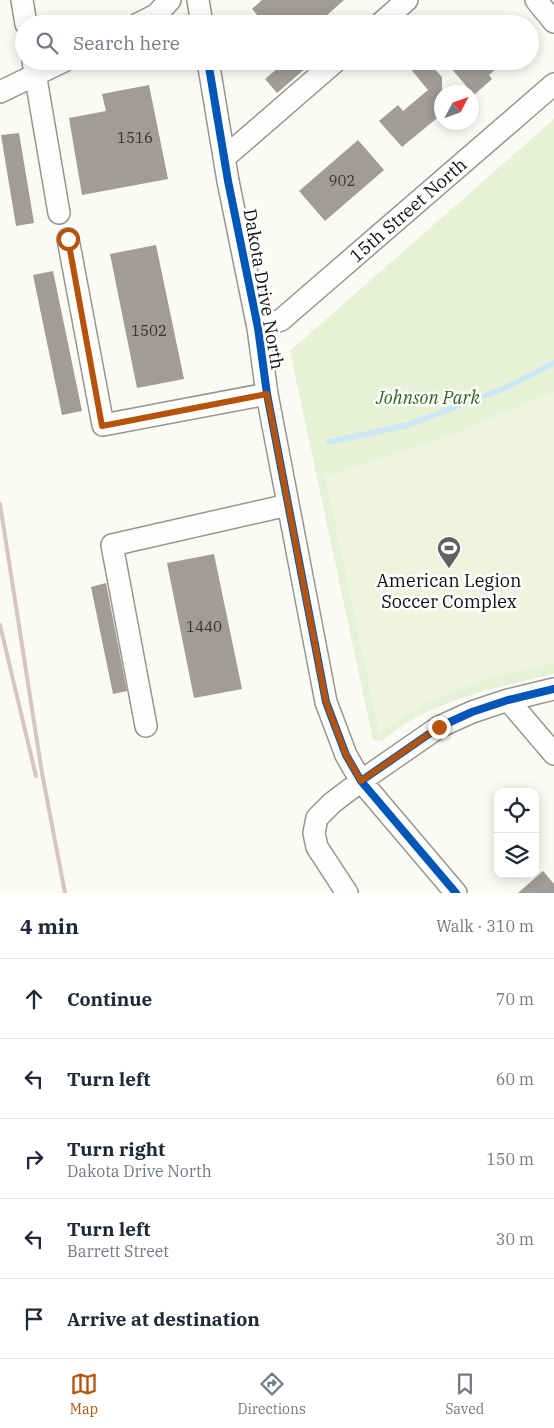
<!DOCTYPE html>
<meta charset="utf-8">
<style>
body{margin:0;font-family:"IBM Plex Serif",serif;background:#f6f6f7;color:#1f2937}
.controls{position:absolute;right:15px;bottom:15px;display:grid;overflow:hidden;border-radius:10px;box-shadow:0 2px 12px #0003}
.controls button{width:45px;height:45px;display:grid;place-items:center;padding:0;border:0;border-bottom:1px solid #e0e1e3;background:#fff;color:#1f2937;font:25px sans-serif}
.compass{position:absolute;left:434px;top:85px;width:45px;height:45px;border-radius:50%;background:#fff;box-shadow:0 2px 12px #0003;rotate:49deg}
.stop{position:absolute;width:15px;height:15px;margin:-11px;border:4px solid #b45309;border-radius:50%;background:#fff}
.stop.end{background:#b45309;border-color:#fff;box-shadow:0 1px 5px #0008}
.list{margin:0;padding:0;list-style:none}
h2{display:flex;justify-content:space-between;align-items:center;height:65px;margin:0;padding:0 20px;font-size:21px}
h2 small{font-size:16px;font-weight:400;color:#747a83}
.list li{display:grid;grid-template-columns:32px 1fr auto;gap:15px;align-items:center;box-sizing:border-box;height:80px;padding:0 20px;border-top:1px solid #e0e1e3}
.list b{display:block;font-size:19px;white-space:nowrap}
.list p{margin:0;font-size:16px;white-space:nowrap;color:#747a83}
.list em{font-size:16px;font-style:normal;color:#747a83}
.icon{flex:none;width:28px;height:28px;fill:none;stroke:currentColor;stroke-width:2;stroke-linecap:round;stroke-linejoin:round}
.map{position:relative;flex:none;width:554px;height:893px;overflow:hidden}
.search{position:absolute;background:#fff;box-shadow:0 2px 12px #0003;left:15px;right:15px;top:15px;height:55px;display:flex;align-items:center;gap:12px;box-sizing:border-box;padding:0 18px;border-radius:28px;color:#747a83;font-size:19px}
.sheet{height:465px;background:#fff}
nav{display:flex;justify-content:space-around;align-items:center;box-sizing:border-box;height:70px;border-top:1px solid #e0e1e3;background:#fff;font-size:14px;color:#747a83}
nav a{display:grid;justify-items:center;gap:2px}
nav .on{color:#b45309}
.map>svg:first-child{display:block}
.green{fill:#e7f1d5}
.pitch{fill:#eff4de}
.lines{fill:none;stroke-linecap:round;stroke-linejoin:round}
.stream{stroke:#cce8f5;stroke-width:5.5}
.building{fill:#9f9c99}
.minor-casing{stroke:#969592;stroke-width:24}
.minor{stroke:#fffefd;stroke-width:21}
.rail{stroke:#d7c5c6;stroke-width:4}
.cycleway-casing{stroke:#fff;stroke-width:11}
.cycleway{stroke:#0057b8;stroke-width:8}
.route{stroke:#b45309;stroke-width:6}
.labels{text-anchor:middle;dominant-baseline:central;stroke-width:5;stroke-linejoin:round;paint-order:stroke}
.number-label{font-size:15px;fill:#333232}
.street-label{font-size:18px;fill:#0f0f0f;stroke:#fff}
.park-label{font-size:18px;font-style:italic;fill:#326620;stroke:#fff}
.poi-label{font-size:18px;fill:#0f0f0f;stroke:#fff}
</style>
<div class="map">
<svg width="554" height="893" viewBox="0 0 554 893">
<rect width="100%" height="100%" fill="#fcfaf4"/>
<path class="green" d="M 554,119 L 554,674 C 494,688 430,700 382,741 L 373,740 L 290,351 Z"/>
<path class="pitch" d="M 554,391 L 554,663 L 491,677 L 425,703 L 379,733 L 325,476 L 451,436 Z"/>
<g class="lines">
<path class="stream" d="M 329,442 L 408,425 L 505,388 L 554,363"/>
</g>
<path class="building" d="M 262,0 L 344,0 L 317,24 L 265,24 L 252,9 Z
M 286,61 L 314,61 L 277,93 L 265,79 Z
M 404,61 L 427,61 L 442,77 L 442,114 L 402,147 L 379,121 L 398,105 L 403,111 L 428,90 Z
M 445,61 L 505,61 L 489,75 L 492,79 L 474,95 Z
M 149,85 L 168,179 L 82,195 L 69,118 L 106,111 L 102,94 Z
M 19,133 L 34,223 L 16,226 L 1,135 Z
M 358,140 L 384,170 L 325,221 L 299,191 Z
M 156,245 L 184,379 L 137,388 L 110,254 Z
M 53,271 L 82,411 L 62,415 L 33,275 Z
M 214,554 L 242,689 L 194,698 L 167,563 Z
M 106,583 L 127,691 L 113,694 L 91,587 Z
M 543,871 L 554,884 L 554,893 L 518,893 Z"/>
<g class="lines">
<g class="minor-casing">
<path id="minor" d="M 22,0 L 26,24
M 198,0 L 202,24
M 536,0 L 554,22
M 138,24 L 156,15 L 170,0
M 380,24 L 407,0
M 33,61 L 59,213
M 208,61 L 228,181 L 258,328 L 267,394 L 326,702 L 346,755 L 361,781 L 456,893
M 0,92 L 64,61
M 224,158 L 336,61
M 68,239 L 103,425 L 267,394
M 258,328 L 281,320 L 554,84
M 508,700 L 554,754
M 146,726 L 112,545 L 288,505
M 347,893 L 317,847 L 314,833 L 317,818 L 332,803 L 361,781 L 439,727 L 472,712 L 508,700 L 554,689"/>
</g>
<use href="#minor" class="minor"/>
<path class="rail" d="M 0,504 L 42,773 L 65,893
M 0,625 L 36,776"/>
<g class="cycleway-casing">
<path id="cycleway" d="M 208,61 L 228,181 L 258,328 L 267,394 L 326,702 L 346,755 L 361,781 L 456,893
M 361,781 L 439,727 L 472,712 L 508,700 L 554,689"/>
</g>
<use href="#cycleway" class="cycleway"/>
</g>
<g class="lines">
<path class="route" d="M 68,239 L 102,426 L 267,394 L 326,702 L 346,755 L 361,781 L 439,727"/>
</g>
<defs>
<g id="stadium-pin" transform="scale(1.25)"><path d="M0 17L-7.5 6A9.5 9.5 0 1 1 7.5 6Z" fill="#62615f" stroke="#fff"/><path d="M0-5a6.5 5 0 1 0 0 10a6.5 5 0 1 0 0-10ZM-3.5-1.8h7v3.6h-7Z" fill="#fff"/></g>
</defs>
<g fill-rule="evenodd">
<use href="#stadium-pin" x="449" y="548"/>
</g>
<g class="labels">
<g class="number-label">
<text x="135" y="137">1516</text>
<text x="342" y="180">902</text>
<text x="149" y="330">1502</text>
<text x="204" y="626">1440</text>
</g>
<g class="street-label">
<text transform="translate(408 210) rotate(-41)">15th Street North</text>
<text transform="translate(264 289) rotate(80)">Dakota Drive North</text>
</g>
<g class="park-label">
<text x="428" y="397">Johnson Park</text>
</g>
<g class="poi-label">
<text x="449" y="580">American Legion<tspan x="449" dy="21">Soccer Complex</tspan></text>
</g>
</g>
</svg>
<div class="controls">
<button><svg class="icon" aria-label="locate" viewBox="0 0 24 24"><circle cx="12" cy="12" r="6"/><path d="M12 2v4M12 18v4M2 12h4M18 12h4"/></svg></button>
<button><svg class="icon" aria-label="layers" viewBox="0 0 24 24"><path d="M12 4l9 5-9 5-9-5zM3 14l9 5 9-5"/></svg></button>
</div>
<svg class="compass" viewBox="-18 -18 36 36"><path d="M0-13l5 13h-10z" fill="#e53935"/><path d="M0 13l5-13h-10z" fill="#747a83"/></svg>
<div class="stop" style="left:68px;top:239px"></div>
<div class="stop end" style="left:439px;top:727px"></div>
<div class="search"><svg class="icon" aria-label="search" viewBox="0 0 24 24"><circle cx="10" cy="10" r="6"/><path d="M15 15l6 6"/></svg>Search here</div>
</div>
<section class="sheet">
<h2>4 min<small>Walk · 310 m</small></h2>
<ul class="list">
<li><svg class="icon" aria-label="ahead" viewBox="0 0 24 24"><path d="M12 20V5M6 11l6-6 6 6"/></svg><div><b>Continue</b></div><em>70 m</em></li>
<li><svg class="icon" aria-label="left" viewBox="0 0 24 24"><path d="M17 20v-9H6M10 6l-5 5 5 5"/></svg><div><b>Turn left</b></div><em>60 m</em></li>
<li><svg class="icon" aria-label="right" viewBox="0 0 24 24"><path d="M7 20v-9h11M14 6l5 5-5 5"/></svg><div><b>Turn right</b><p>Dakota Drive North</p></div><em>150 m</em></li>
<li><svg class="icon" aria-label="left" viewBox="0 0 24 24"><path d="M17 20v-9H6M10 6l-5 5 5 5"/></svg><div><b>Turn left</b><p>Barrett Street</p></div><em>30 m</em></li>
<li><svg class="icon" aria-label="arrive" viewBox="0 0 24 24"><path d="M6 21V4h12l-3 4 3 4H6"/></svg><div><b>Arrive at destination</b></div></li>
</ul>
</section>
<nav>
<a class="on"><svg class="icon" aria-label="map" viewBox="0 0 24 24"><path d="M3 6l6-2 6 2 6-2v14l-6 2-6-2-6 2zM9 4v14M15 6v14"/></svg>Map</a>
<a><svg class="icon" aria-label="directions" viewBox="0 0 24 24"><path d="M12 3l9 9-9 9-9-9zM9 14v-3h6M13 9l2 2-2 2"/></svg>Directions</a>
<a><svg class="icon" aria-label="saved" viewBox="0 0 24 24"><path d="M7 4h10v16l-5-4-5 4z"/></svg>Saved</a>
</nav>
